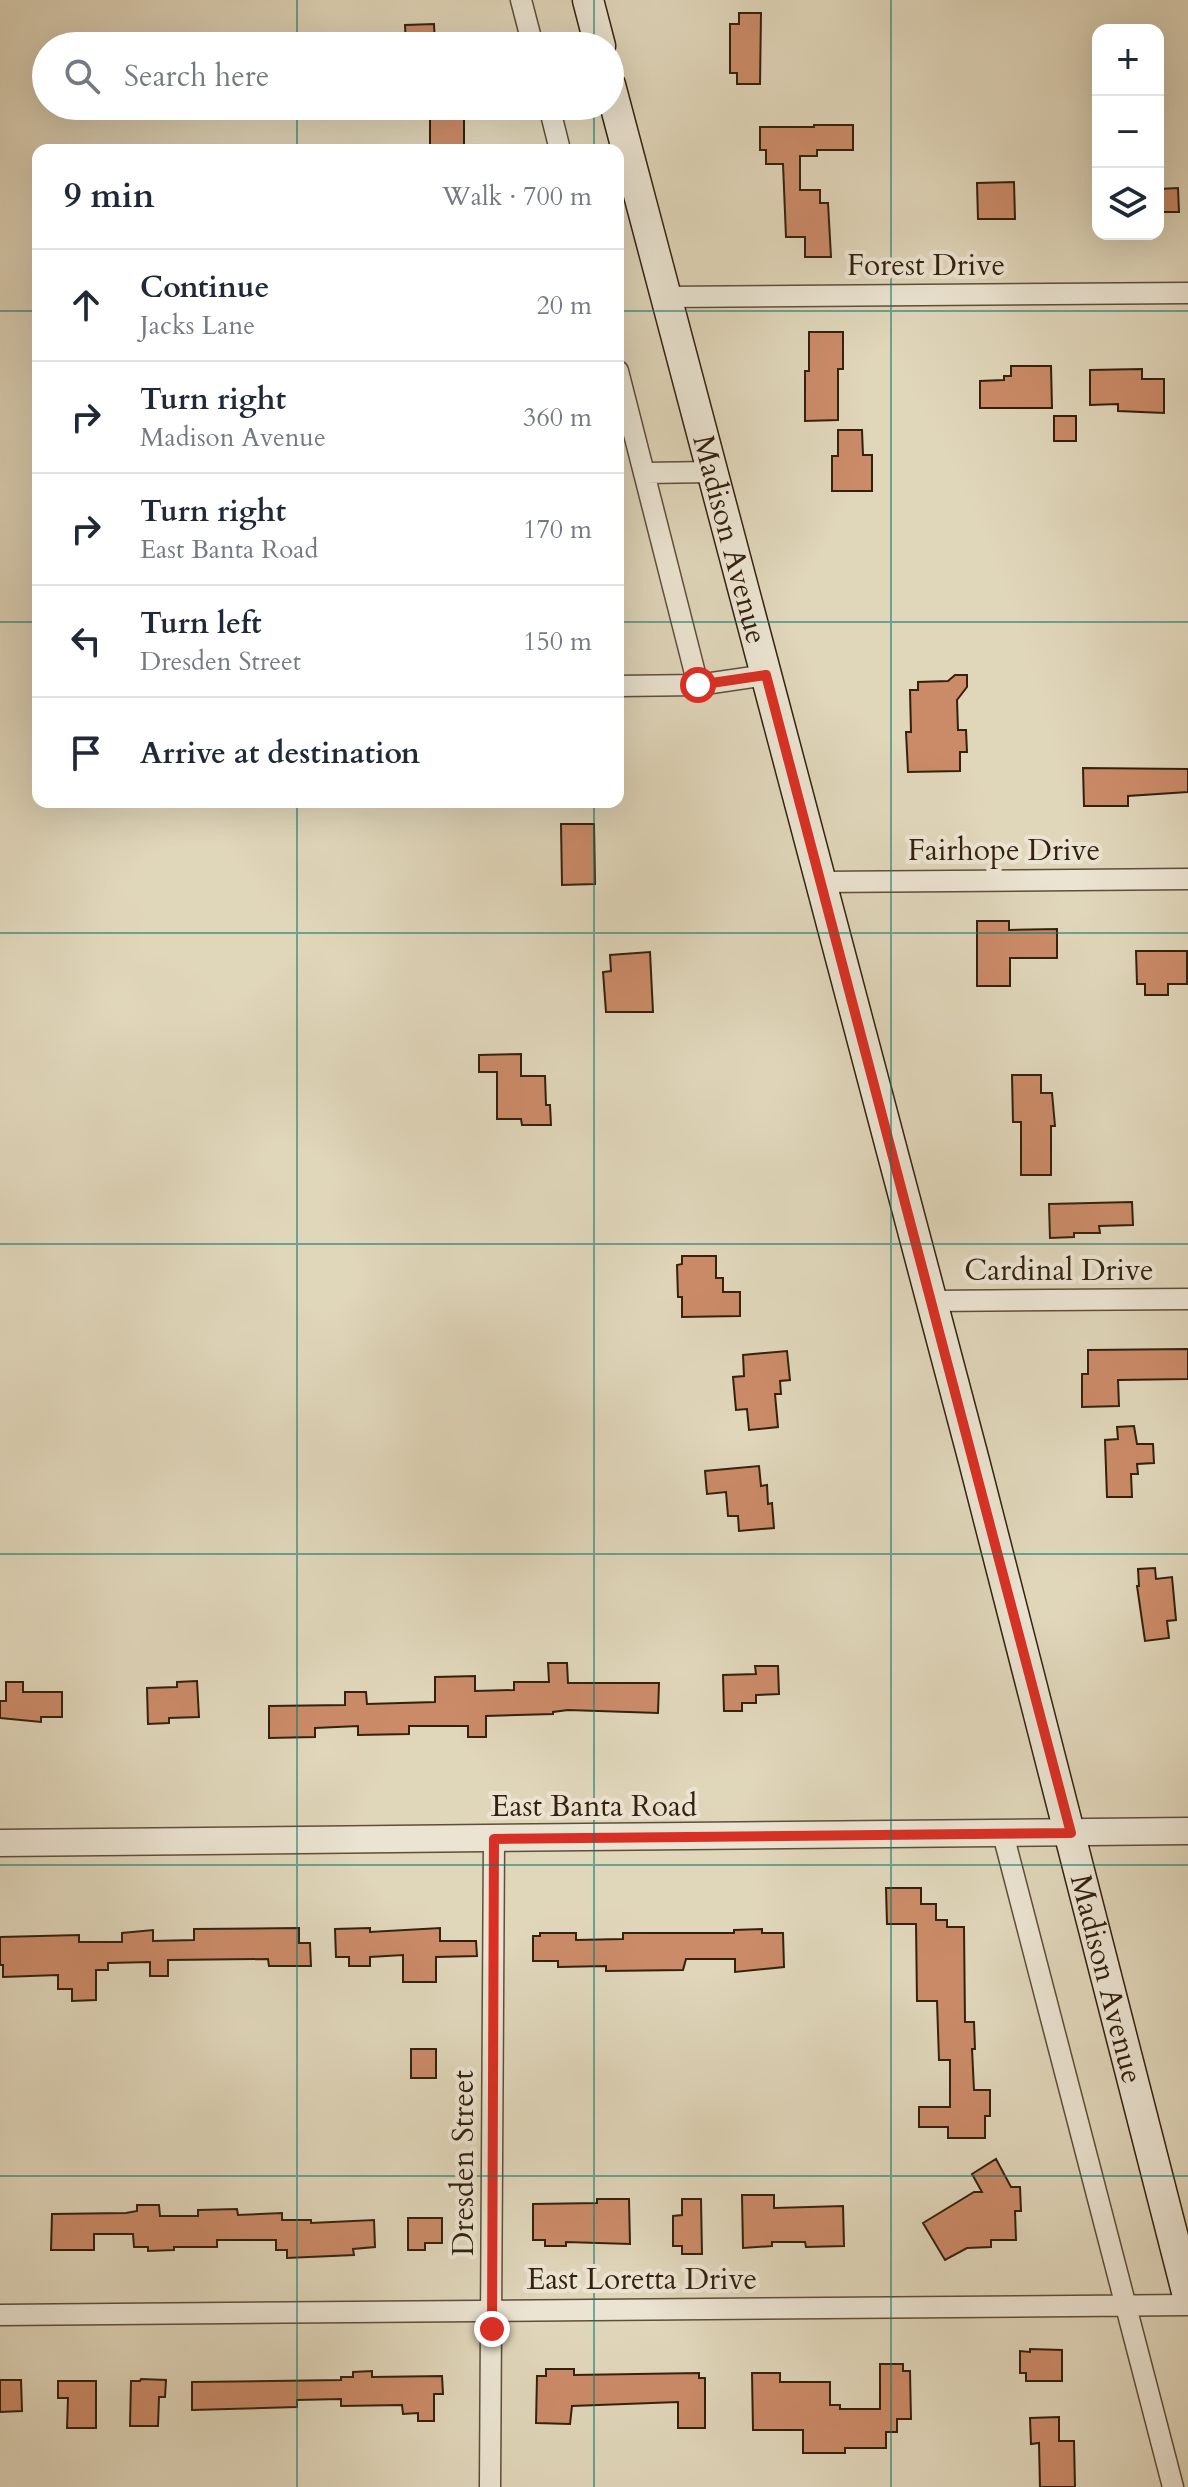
<!DOCTYPE html>
<meta charset="utf-8">
<style>
body{margin:0;font-family:Cardo,serif;background:#f2f2f3;color:#1f2937}
.controls{position:absolute;right:24px;top:24px;display:grid;overflow:hidden;border-radius:16px;box-shadow:0 8px 32px #0002}
.controls button{width:72px;height:72px;display:grid;place-items:center;padding:0;border:0;border-bottom:2px solid #e0e1e3;background:#fff;color:#1f2937;font:40px sans-serif}
.stop{position:absolute;width:24px;height:24px;margin:-18px;border:6px solid #d93025;border-radius:50%;background:#fff}
.stop.end{background:#d93025;border-color:#fff;box-shadow:0 2px 8px #0008}
.list{margin:0;padding:0;list-style:none}
h2{display:flex;justify-content:space-between;align-items:center;height:104px;margin:0;padding:0 32px;font-size:34px}
h2 small{font-size:26px;font-weight:400;color:#747a83}
.list li{display:grid;grid-template-columns:52px 1fr auto;gap:24px;align-items:center;box-sizing:border-box;height:112px;padding:0 32px;border-top:2px solid #e0e1e3}
.list b{display:block;font-size:30px;white-space:nowrap}
.list p{margin:0;font-size:26px;white-space:nowrap;color:#747a83}
.list em{font-size:26px;font-style:normal;color:#747a83}
.icon{flex:none;width:44px;height:44px;fill:none;stroke:currentColor;stroke-width:2;stroke-linecap:round;stroke-linejoin:round}
.map{position:relative;flex:none;width:1188px;height:2487px;overflow:hidden}
.search{position:absolute;background:#fff;box-shadow:0 8px 32px #0002;left:32px;top:32px;width:592px;height:88px;display:flex;align-items:center;gap:20px;box-sizing:border-box;padding:0 28px;border-radius:44px;color:#747a83;font-size:30px}
.panel{position:absolute;background:#fff;box-shadow:0 8px 32px #0002;left:32px;top:144px;width:592px;height:664px;border-radius:16px}
.map>svg:first-child{display:block}
.building{fill:#cb8b68;stroke:#34210d;stroke-width:2}
.lines{fill:none;stroke-linecap:round;stroke-linejoin:round}
.minor-casing{stroke:#5f4e38;stroke-width:23}
.tertiary-casing{stroke:#5f4e38;stroke-width:29}
.secondary-casing{stroke:#34210d;stroke-width:33}
.minor{stroke:#ebe4d2;stroke-width:20}
.tertiary{stroke:#ebe4d2;stroke-width:26}
.secondary{stroke:#ebe4d2;stroke-width:30}
.route{stroke:#d93025;stroke-width:10}
.grid{fill:none;stroke:#0f766e;stroke-width:2;stroke-opacity:0.55}
.labels{text-anchor:middle;dominant-baseline:central;stroke-width:8;stroke-linejoin:round;paint-order:stroke}
.street-label{font-size:30px;fill:#34210d;stroke:#ebe4d2}
</style>
<div class="map">
<svg width="1188" height="2487" viewBox="0 0 1188 2487">
<rect width="100%" height="100%" fill="#e0d6ba"/>
<filter id="stains"><feTurbulence type="fractalNoise" baseFrequency=".0025" numOctaves="4"/><feColorMatrix values="0 0 0 0 .2 0 0 0 0 .09 0 0 0 0 .02 0 0 0 .5 -.17"/></filter>
<radialGradient id="worn" r=".72"><stop offset=".6" stop-color="#630" stop-opacity="0"/><stop offset="1" stop-color="#630" stop-opacity=".3"/></radialGradient>
<path class="building" d="M 739,13 L 761,13 L 760,84 L 737,84 L 737,73 L 730,73 L 730,24 L 739,24 Z
M 434,24 L 435,46 L 406,46 L 405,25 Z
M 430,116 L 464,116 L 464,150 L 430,150 Z
M 814,125 L 853,125 L 853,150 L 817,150 L 817,156 L 800,156 L 800,190 L 820,190 L 820,203 L 828,203 L 831,257 L 805,257 L 805,237 L 786,237 L 783,164 L 766,164 L 766,150 L 760,150 L 760,127 L 814,127 Z
M 1014,182 L 1015,219 L 978,219 L 977,183 Z
M 1178,188 L 1179,212 L 1158,212 L 1158,189 Z
M 809,332 L 843,332 L 843,369 L 838,369 L 838,420 L 805,421 L 805,371 L 809,371 Z
M 1011,366 L 1051,366 L 1052,408 L 980,408 L 980,381 L 1004,380 L 1004,376 L 1011,376 Z
M 1142,369 L 1142,379 L 1164,379 L 1164,413 L 1118,411 L 1118,404 L 1090,405 L 1090,370 Z
M 1054,416 L 1076,416 L 1076,441 L 1054,441 Z
M 838,430 L 862,430 L 863,455 L 872,455 L 872,491 L 832,491 L 832,456 L 838,456 Z
M 955,675 L 967,675 L 967,687 L 957,700 L 958,730 L 966,730 L 967,752 L 960,752 L 960,771 L 908,772 L 906,732 L 911,732 L 910,690 L 918,690 L 918,682 L 948,681 Z
M 1083,768 L 1188,769 L 1188,792 L 1128,796 L 1128,806 L 1084,806 Z
M 561,824 L 594,824 L 595,884 L 562,885 Z
M 977,921 L 1009,921 L 1009,930 L 1057,929 L 1057,958 L 1010,958 L 1010,986 L 977,986 Z
M 1136,951 L 1187,951 L 1187,984 L 1168,984 L 1168,995 L 1145,995 L 1145,984 L 1137,984 Z
M 650,952 L 653,1012 L 606,1012 L 603,972 L 611,971 L 610,955 Z
M 521,1054 L 521,1076 L 545,1076 L 546,1105 L 550,1105 L 551,1125 L 522,1125 L 521,1119 L 497,1119 L 497,1072 L 479,1072 L 479,1055 Z
M 1012,1075 L 1041,1075 L 1041,1093 L 1052,1093 L 1055,1126 L 1051,1126 L 1051,1175 L 1021,1175 L 1021,1122 L 1013,1122 Z
M 1132,1202 L 1133,1225 L 1099,1226 L 1100,1233 L 1074,1233 L 1074,1237 L 1050,1238 L 1049,1204 Z
M 682,1256 L 716,1256 L 716,1278 L 723,1278 L 723,1292 L 740,1292 L 740,1316 L 682,1317 L 682,1297 L 678,1297 L 677,1265 L 682,1264 Z
M 1188,1349 L 1188,1379 L 1118,1380 L 1119,1406 L 1082,1407 L 1082,1374 L 1088,1374 L 1088,1350 Z
M 787,1351 L 790,1380 L 780,1381 L 781,1394 L 775,1394 L 778,1427 L 749,1430 L 747,1409 L 736,1410 L 733,1377 L 744,1376 L 743,1355 Z
M 1134,1426 L 1137,1444 L 1153,1444 L 1154,1463 L 1137,1464 L 1138,1474 L 1131,1474 L 1132,1497 L 1107,1497 L 1105,1440 L 1118,1439 L 1117,1427 Z
M 759,1466 L 761,1486 L 767,1485 L 768,1504 L 772,1503 L 774,1528 L 739,1531 L 738,1516 L 728,1516 L 726,1492 L 707,1494 L 705,1471 Z
M 1155,1568 L 1156,1579 L 1172,1577 L 1176,1620 L 1167,1621 L 1169,1638 L 1145,1641 L 1137,1586 L 1139,1586 L 1138,1569 Z
M 548,1663 L 567,1663 L 568,1683 L 659,1683 L 658,1713 L 568,1710 L 553,1712 L 553,1714 L 486,1716 L 486,1737 L 468,1737 L 468,1726 L 409,1726 L 409,1734 L 358,1735 L 358,1726 L 315,1728 L 315,1737 L 269,1738 L 269,1706 L 345,1705 L 345,1692 L 366,1692 L 367,1704 L 435,1702 L 435,1677 L 475,1676 L 475,1691 L 514,1690 L 514,1682 L 549,1682 Z
M 755,1666 L 778,1666 L 779,1694 L 756,1695 L 756,1703 L 742,1703 L 742,1711 L 724,1711 L 723,1675 L 756,1674 Z
M 197,1681 L 199,1717 L 169,1718 L 169,1723 L 148,1724 L 147,1688 L 177,1687 L 177,1682 Z
M 6,1682 L 23,1682 L 23,1692 L 62,1692 L 62,1717 L 41,1717 L 41,1722 L 0,1718 L 0,1701 L 6,1701 Z
M 886,1888 L 921,1888 L 921,1904 L 936,1904 L 936,1920 L 947,1920 L 947,1927 L 964,1927 L 965,2022 L 974,2022 L 975,2049 L 972,2049 L 974,2090 L 990,2090 L 990,2116 L 985,2116 L 985,2138 L 948,2138 L 948,2127 L 919,2127 L 919,2107 L 950,2107 L 950,2060 L 939,2060 L 937,2001 L 917,2001 L 916,1924 L 887,1924 Z
M 299,1928 L 299,1943 L 310,1943 L 311,1966 L 269,1966 L 268,1959 L 168,1960 L 168,1976 L 150,1976 L 150,1962 L 108,1963 L 108,1970 L 96,1970 L 96,2000 L 72,2001 L 72,1989 L 58,1989 L 58,1975 L 3,1977 L 3,1965 L 0,1965 L 0,1937 L 79,1935 L 79,1942 L 122,1942 L 122,1933 L 153,1930 L 153,1941 L 194,1940 L 194,1929 Z
M 370,1928 L 370,1932 L 440,1928 L 440,1941 L 476,1941 L 477,1956 L 436,1957 L 436,1982 L 403,1982 L 403,1955 L 370,1957 L 370,1966 L 349,1966 L 349,1957 L 336,1957 L 335,1929 Z
M 762,1929 L 762,1933 L 783,1933 L 784,1967 L 735,1972 L 735,1959 L 686,1959 L 683,1970 L 606,1971 L 606,1966 L 558,1967 L 558,1961 L 533,1961 L 533,1936 L 540,1936 L 540,1933 L 576,1933 L 576,1940 L 623,1939 L 623,1933 L 734,1933 L 734,1930 Z
M 411,2049 L 436,2049 L 436,2078 L 411,2078 Z
M 996,2159 L 1011,2187 L 1020,2187 L 1021,2211 L 1015,2211 L 1016,2240 L 991,2240 L 991,2247 L 967,2248 L 945,2260 L 923,2223 L 974,2192 L 982,2192 L 972,2174 Z
M 742,2195 L 774,2195 L 774,2208 L 843,2206 L 844,2246 L 806,2247 L 805,2242 L 772,2242 L 772,2246 L 743,2248 Z
M 597,2199 L 629,2199 L 630,2244 L 566,2242 L 566,2246 L 545,2246 L 545,2240 L 533,2240 L 533,2204 L 597,2203 Z
M 682,2199 L 701,2199 L 702,2254 L 682,2254 L 682,2246 L 673,2246 L 673,2216 L 682,2215 Z
M 137,2205 L 159,2205 L 160,2216 L 198,2216 L 198,2210 L 237,2209 L 238,2215 L 282,2213 L 282,2220 L 311,2220 L 311,2223 L 374,2220 L 375,2247 L 353,2249 L 354,2255 L 287,2258 L 287,2250 L 276,2250 L 276,2240 L 217,2240 L 217,2247 L 174,2247 L 174,2250 L 148,2251 L 148,2247 L 134,2247 L 133,2234 L 94,2234 L 94,2250 L 51,2250 L 52,2214 L 126,2213 L 137,2211 Z
M 408,2218 L 442,2218 L 442,2243 L 425,2243 L 425,2250 L 408,2250 Z
M 1030,2349 L 1062,2350 L 1062,2381 L 1026,2381 L 1026,2373 L 1020,2373 L 1020,2351 L 1030,2352 Z
M 880,2364 L 903,2364 L 903,2371 L 910,2371 L 911,2419 L 897,2419 L 897,2432 L 886,2432 L 886,2448 L 845,2448 L 845,2453 L 803,2453 L 803,2430 L 753,2430 L 752,2373 L 780,2373 L 780,2382 L 830,2382 L 830,2405 L 840,2405 L 840,2409 L 880,2409 Z
M 546,2369 L 574,2369 L 574,2375 L 699,2373 L 699,2378 L 705,2378 L 705,2428 L 678,2428 L 678,2402 L 572,2406 L 570,2424 L 536,2423 L 537,2376 L 546,2376 Z
M 372,2371 L 372,2377 L 442,2376 L 443,2394 L 434,2394 L 434,2421 L 418,2421 L 418,2413 L 403,2414 L 402,2405 L 341,2406 L 341,2399 L 297,2400 L 297,2407 L 192,2410 L 192,2382 L 341,2380 L 341,2377 L 353,2377 L 353,2372 Z
M 141,2379 L 166,2380 L 165,2397 L 159,2397 L 158,2426 L 130,2426 L 131,2381 L 140,2381 Z
M 0,2380 L 21,2380 L 22,2411 L 0,2412 Z
M 58,2381 L 96,2381 L 96,2428 L 67,2428 L 68,2398 L 58,2398 Z
M 1059,2417 L 1059,2441 L 1074,2441 L 1075,2487 L 1040,2487 L 1039,2443 L 1031,2444 L 1030,2418 Z"/>
<g class="lines">
<g class="minor-casing">
<path id="minor" d="M 521,0 L 533,46
M 549,106 L 560,150
M 665,297 L 1188,293
M 618,371 L 698,685
M 644,473 L 712,472
M 618,686 L 698,685 L 766,675
M 820,882 L 1188,879
M 931,1301 L 1188,1299
M 1003,1834 L 1173,2487
M 0,2315 L 1188,2305
M 490,2487 L 494,1839"/>
</g>
<g class="tertiary-casing">
<path id="tertiary" d="M 0,1843 L 1188,1831"/>
</g>
<g class="secondary-casing">
<g id="secondary">
<path d="M 588,0 L 600,46"/>
<path id="s1" d="M 610,85 L 974,1461 L 1188,2296"/>
</g>
</g>
<use href="#minor" class="minor"/>
<use href="#tertiary" class="tertiary"/>
<use href="#secondary" class="secondary"/>
</g>
<g class="lines">
<path class="route" d="M 492,2329 L 494,1839 L 1071,1833 L 766,675 L 698,685"/>
</g>
<path class="grid" d="M 297,0 L 297,46M 594,0 L 594,46M 891,0 L 891,2487M 297,106 L 297,150M 594,106 L 594,150M 0,311 L 38,311M 618,311 L 1188,311M 0,622 L 38,622M 618,622 L 1188,622M 297,802 L 297,2487M 594,802 L 594,2487M 0,933 L 1188,933M 0,1244 L 1188,1244M 0,1554 L 1188,1554M 0,1865 L 1188,1865M 0,2176 L 1188,2176"/>
<g class="labels">
<g class="street-label">
<text x="926" y="265">Forest Drive</text>
<text stroke="none"><textPath href="#s1" startOffset="470">Madison Avenue</textPath></text>
<text x="1004" y="850">Fairhope Drive</text>
<text x="1059" y="1270">Cardinal Drive</text>
<text x="594" y="1806">East Banta Road</text>
<text stroke="none"><textPath href="#s1" startOffset="1958">Madison Avenue</textPath></text>
<text transform="translate(463 2163) rotate(-90)">Dresden Street</text>
<text x="642" y="2279">East Loretta Drive</text>
</g>
</g>
<rect width="100%" height="100%" filter="url(#stains)"/>
<rect width="100%" height="100%" fill="url(#worn)"/>
</svg>
<div class="controls">
<button>+</button>
<button>−</button>
<button><svg class="icon" aria-label="layers" viewBox="0 0 24 24"><path d="M12 4l9 5-9 5-9-5zM3 14l9 5 9-5"/></svg></button>
</div>
<div class="stop" style="left:698px;top:685px"></div>
<div class="stop end" style="left:492px;top:2329px"></div>
<div class="search"><svg class="icon" aria-label="search" viewBox="0 0 24 24"><circle cx="10" cy="10" r="6"/><path d="M15 15l6 6"/></svg>Search here</div>
<section class="panel">
<h2>9 min<small>Walk · 700 m</small></h2>
<ul class="list">
<li><svg class="icon" aria-label="ahead" viewBox="0 0 24 24"><path d="M12 20V5M6 11l6-6 6 6"/></svg><div><b>Continue</b><p>Jacks Lane</p></div><em>20 m</em></li>
<li><svg class="icon" aria-label="right" viewBox="0 0 24 24"><path d="M7 20v-9h11M14 6l5 5-5 5"/></svg><div><b>Turn right</b><p>Madison Avenue</p></div><em>360 m</em></li>
<li><svg class="icon" aria-label="right" viewBox="0 0 24 24"><path d="M7 20v-9h11M14 6l5 5-5 5"/></svg><div><b>Turn right</b><p>East Banta Road</p></div><em>170 m</em></li>
<li><svg class="icon" aria-label="left" viewBox="0 0 24 24"><path d="M17 20v-9H6M10 6l-5 5 5 5"/></svg><div><b>Turn left</b><p>Dresden Street</p></div><em>150 m</em></li>
<li><svg class="icon" aria-label="arrive" viewBox="0 0 24 24"><path d="M6 21V4h12l-3 4 3 4H6"/></svg><div><b>Arrive at destination</b></div></li>
</ul>
</section>
</div>
